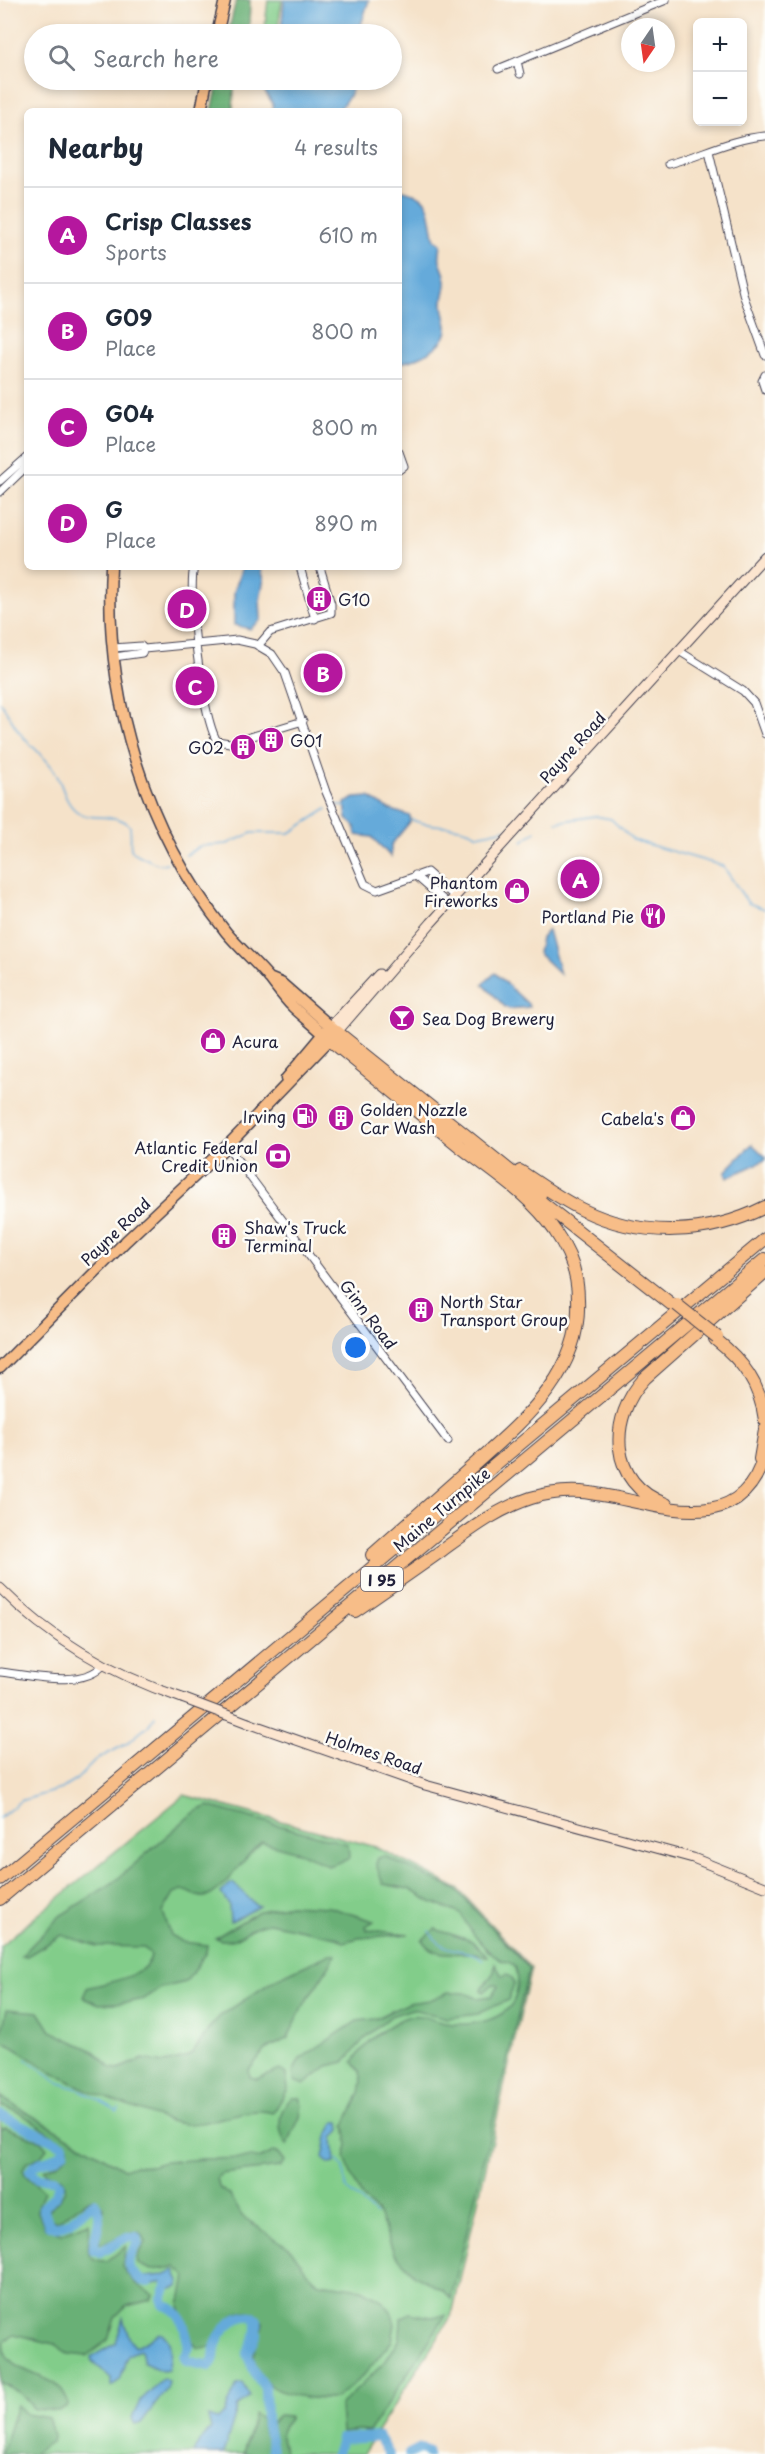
<!DOCTYPE html>
<meta charset="utf-8">
<style>
body{margin:0;font-family:"Playpen Sans",sans-serif;background:#f2f2f3;color:#1f2937}
.controls{position:absolute;right:18px;top:18px;display:grid;overflow:hidden;border-radius:9px;box-shadow:0 3px 9px #0003}
.controls button{width:54px;height:54px;display:grid;place-items:center;padding:0;border:0;border-bottom:2px solid #e0e1e3;background:#fff;color:#1f2937;font:30px sans-serif}
.compass{position:absolute;left:621px;top:18px;width:54px;height:54px;border-radius:50%;background:#fff;box-shadow:0 3px 9px #0003;rotate:193deg}
.you{position:absolute;left:356px;top:1348px;width:21px;height:21px;margin:-15px;border:4px solid #fff;border-radius:50%;background:#1a73e8;box-shadow:0 0 0 9px #1a73e833}
.badge{display:grid;place-items:center;width:39px;height:39px;border-radius:50%;background:#b5179e;color:#fff;font-size:20px;font-weight:700}
.pin{position:absolute;translate:-50% -50%;border:3px solid #fff;box-shadow:0 2px 6px #0006}
.list{margin:0;padding:0;list-style:none}
h2{display:flex;justify-content:space-between;align-items:center;height:78px;margin:0;padding:0 24px;font-size:26px}
h2 small{font-size:20px;font-weight:400;color:#747a83}
.list li{display:grid;grid-template-columns:39px 1fr auto;gap:18px;align-items:center;box-sizing:border-box;height:96px;padding:0 24px;border-top:2px solid #e0e1e3}
.list b{display:block;font-size:22px;white-space:nowrap}
.list p{margin:0;font-size:20px;white-space:nowrap;color:#747a83}
.list em{font-size:20px;font-style:normal;color:#747a83}
.icon{flex:none;width:33px;height:33px;fill:none;stroke:currentColor;stroke-width:2;stroke-linecap:round;stroke-linejoin:round}
.map{position:relative;flex:none;width:765px;height:2454px;overflow:hidden}
.search{position:absolute;background:#fff;box-shadow:0 3px 9px #0003;left:24px;top:24px;width:378px;height:66px;display:flex;align-items:center;gap:15px;box-sizing:border-box;padding:0 21px;border-radius:33px;color:#747a83;font-size:22px}
.panel{position:absolute;background:#fff;box-shadow:0 3px 9px #0003;left:24px;top:108px;width:378px;height:462px;border-radius:9px}
.map>svg:first-child{display:block}
.green{fill:#82cd8a;stroke:#527862;stroke-width:1.5}
.forest{fill:#69b076;stroke:#466958;stroke-width:1.5}
.water{fill:#65aada;stroke:#44668a;stroke-width:1.5}
.lines{fill:none;stroke-linecap:round;stroke-linejoin:round}
.stream{stroke:#65aada;stroke-width:1.5}
.river{stroke:#65aada;stroke-width:10}
.street-casing{stroke:#423f50;stroke-width:9}
.secondary-casing{stroke:#423f50;stroke-width:11}
.primary-casing{stroke:#423f50;stroke-width:13}
.highway-casing{stroke:#423f50;stroke-width:14}
.street{stroke:#fff;stroke-width:7}
.secondary{stroke:#fce5cf;stroke-width:9}
.primary{stroke:#f7bd88;stroke-width:10}
.highway{stroke:#f7bd88;stroke-width:12}
.secondary-bridge-casing{stroke:#423f50;stroke-width:11;stroke-linecap:butt}
.highway-bridge-casing{stroke:#423f50;stroke-width:14;stroke-linecap:butt}
.secondary-bridge{stroke:#fce5cf;stroke-width:9}
.highway-bridge{stroke:#f7bd88;stroke-width:12}
.labels{text-anchor:middle;dominant-baseline:central;stroke-width:5;stroke-linejoin:round;paint-order:stroke}
.shield{fill:#fdfcf7;stroke:#646373;stroke-width:1.5}
.shield-label{font-size:15px;font-weight:bold;fill:#22223b}
.poi-label{font-size:16px;fill:#22223b;stroke:#fdfcf7;text-anchor:start}
.street-label{font-size:16px;fill:#22223b;stroke:#fdfcf7}
</style>
<div class="map">
<svg width="765" height="2454" viewBox="0 0 765 2454">
<rect width="100%" height="100%" fill="#fdfcf7"/>
<filter id="ink" filterUnits="userSpaceOnUse"><feTurbulence type="fractalNoise" baseFrequency=".0167" numOctaves="2"/><feDisplacementMap in="SourceGraphic" scale="12" xChannelSelector="R" yChannelSelector="G"/><feConvolveMatrix kernelMatrix="1 2 1 2 8 2 1 2 1" color-interpolation-filters="sRGB"/></filter>
<filter id="wash" filterUnits="userSpaceOnUse"><feTurbulence type="fractalNoise" baseFrequency=".008" numOctaves="4" result="noise"/><feDisplacementMap in="SourceGraphic" scale="24" xChannelSelector="R" yChannelSelector="G"/><feGaussianBlur stdDeviation="1.35" result="paint"/><feColorMatrix in="noise" values="0 0 0 0 0 0 0 0 0 0 0 0 0 0 0 0 0 1.4 0 .05"/><feComposite in="paint" operator="in"/></filter>
<g filter="url(#wash)">
<rect width="100%" height="100%" fill="#f5e2c9"/>
<path class="green" d="M 268,0 L 282,0 L 277,34 L 264,33 Z
M 184,1795 L 376,1847 L 458,1889 L 531,1968 L 452,2315 L 363,2454 L 0,2454 L 0,1946 Z"/>
<path class="forest" d="M 236,0 L 250,0 L 249,28 L 243,34 L 228,34 Z
M 219,80 L 229,80 L 234,89 L 233,111 L 212,111 Z
M 208,1806 L 348,1844 L 349,1859 L 328,1866 L 302,1853 L 262,1842 C 248,1851 221,1896 205,1897 C 197,1898 190,1891 182,1890 L 174,1893 L 163,1912 L 171,1935 L 183,1942 L 207,1945 L 206,1952 L 186,1982 L 161,1988 L 144,1999 L 130,2002 L 99,2004 L 83,1997 L 87,1988 C 107,1982 147,1978 151,1955 L 143,1947 L 97,1946 L 62,1935 L 27,1956 L 21,1956 L 60,1916 L 114,1882 L 192,1814 Z
M 384,1856 L 456,1890 L 529,1968 L 451,2299 L 442,2290 L 415,2275 L 394,2253 L 379,2214 L 362,2197 L 351,2175 L 345,2157 L 348,2145 L 345,2125 L 360,2093 L 362,2081 L 360,2072 L 353,2062 C 364,2043 390,2022 410,2016 C 423,2013 434,2022 446,2023 C 470,2027 510,2021 516,1994 C 518,1986 519,1974 515,1967 C 511,1961 504,1962 499,1959 C 483,1949 469,1930 461,1914 L 433,1903 L 409,1889 L 383,1884 L 376,1864 L 378,1858 Z
M 290,1905 L 329,1907 L 374,1921 L 366,1926 L 367,1930 L 409,1934 L 359,1938 L 343,1942 L 336,1937 L 269,1923 C 248,1924 238,1948 215,1938 L 259,1911 Z
M 435,1929 L 472,1941 L 488,1956 C 484,1957 481,1954 475,1953 C 457,1952 434,1959 422,1940 Z
M 330,1954 L 336,1955 L 302,2008 L 288,2038 L 264,2051 L 249,2070 L 250,2077 L 257,2079 L 280,2070 L 286,2074 L 288,2089 L 273,2113 C 242,2104 210,2129 178,2123 C 164,2121 152,2114 139,2110 C 106,2099 81,2089 51,2071 C 33,2061 19,2049 0,2040 L 7,2009 L 39,2012 L 51,2031 L 94,2051 L 111,2068 L 118,2069 L 143,2059 L 164,2063 L 185,2058 L 193,2053 L 210,2027 L 220,2016 L 276,1979 Z
M 495,1964 L 502,1976 L 507,1974 L 512,1978 L 514,1984 L 508,2000 L 478,2014 L 447,2018 L 412,2009 L 391,2016 L 364,2039 L 344,2062 L 328,2066 L 304,2085 L 294,2081 L 293,2072 L 300,2059 L 357,2021 L 375,2019 L 408,2003 L 430,2000 L 448,1992 L 465,1993 L 477,1998 L 492,1996 L 498,1986 L 493,1984 L 484,1992 L 481,1990 L 494,1972 Z
M 0,2097 L 124,2169 L 135,2165 L 151,2166 L 165,2162 L 203,2159 L 261,2158 L 273,2152 L 279,2153 L 285,2161 L 280,2167 L 221,2174 L 217,2178 L 219,2187 L 230,2195 L 242,2216 L 291,2249 L 306,2271 L 319,2283 L 362,2289 L 380,2299 L 391,2311 L 395,2324 L 392,2341 L 363,2376 L 335,2399 C 306,2399 258,2396 254,2358 C 253,2346 262,2335 263,2322 L 254,2312 C 229,2306 223,2332 211,2347 L 198,2348 L 193,2343 L 180,2306 L 186,2276 L 176,2267 L 152,2270 L 138,2264 L 137,2257 L 146,2242 L 140,2233 C 123,2228 114,2245 99,2243 L 104,2208 L 94,2198 C 85,2199 68,2216 57,2221 L 51,2220 L 48,2212 C 55,2200 73,2192 61,2178 L 46,2173 L 43,2170 C 53,2164 70,2162 68,2146 L 20,2113 L 0,2106 Z
M 292,2098 L 299,2098 L 302,2105 L 300,2117 L 287,2145 C 277,2132 277,2108 292,2098 Z
M 5,2127 L 41,2141 L 47,2148 L 40,2157 L 26,2163 L 23,2170 L 26,2176 L 44,2191 L 37,2210 L 45,2228 L 62,2233 L 89,2223 C 93,2238 77,2262 107,2261 L 126,2246 L 122,2267 L 135,2283 L 153,2295 L 151,2300 L 127,2306 L 115,2318 L 108,2340 L 86,2356 L 69,2354 L 54,2344 L 14,2334 L 5,2341 C 0,2368 38,2373 54,2383 C 61,2387 65,2395 68,2402 L 68,2406 L 58,2411 L 34,2409 L 20,2393 L 0,2383 L 0,2128 Z
M 410,2313 L 431,2317 L 446,2315 L 369,2432 L 359,2431 L 342,2433 L 340,2406 L 385,2362 L 400,2339 L 401,2318 Z
M 17,2405 L 26,2414 L 48,2418 L 54,2435 L 52,2441 L 33,2454 L 1,2454 Z
M 254,2414 L 261,2419 L 269,2454 L 244,2454 Z
M 278,2415 L 289,2416 L 289,2419 C 274,2437 285,2436 285,2454 L 276,2454 L 271,2424 Z"/>
<path class="water" d="M 284,0 L 369,0 L 358,34 L 281,34 Z
M 257,80 L 355,80 L 349,96 L 338,111 L 273,111 L 273,104 Z
M 399,189 C 435,196 427,208 435,240 L 441,244 C 437,268 443,262 446,280 C 447,287 443,295 443,303 C 443,311 446,318 447,326 C 449,346 415,361 399,363 Z
M 242,567 L 260,567 L 264,579 L 260,599 L 261,620 L 250,629 L 234,625 L 234,592 Z
M 369,797 L 389,809 L 410,816 L 410,822 L 391,845 L 391,857 L 372,837 L 356,835 L 355,826 L 347,819 L 345,803 L 355,798 Z
M 548,930 L 560,974 L 538,953 L 541,938 Z
M 495,973 L 528,1004 L 529,1007 L 509,1009 L 505,1007 L 483,984 Z
M 752,1144 L 765,1156 L 765,1160 L 727,1178 L 725,1172 Z
M 232,1882 C 242,1889 249,1902 259,1906 L 230,1922 L 229,1905 L 221,1893 Z
M 335,2122 L 340,2122 L 341,2130 L 333,2138 L 335,2163 L 329,2164 L 323,2158 L 327,2137 Z
M 175,2270 L 180,2281 L 178,2287 L 163,2292 L 164,2282 L 148,2285 L 138,2278 L 163,2275 Z
M 123,2318 L 129,2338 L 135,2347 L 160,2333 C 174,2339 171,2357 168,2370 L 162,2371 L 144,2363 L 141,2350 C 120,2355 127,2363 120,2380 L 111,2386 L 111,2378 L 92,2361 L 91,2357 L 116,2343 Z
M 163,2379 L 169,2382 L 167,2389 L 141,2423 L 135,2425 L 132,2418 L 140,2401 Z
M 242,2383 L 250,2397 L 238,2406 L 223,2454 L 193,2454 L 200,2440 L 211,2429 L 208,2417 L 218,2419 L 225,2412 L 237,2384 Z"/>
<g class="lines">
<path class="stream" d="M 0,702 C 8,711 12,723 20,733 C 30,746 44,755 54,770 C 62,782 64,801 75,810 C 93,824 114,810 130,826 C 133,853 123,848 149,860 C 157,864 158,865 167,863
M 337,805 L 346,807
M 412,820 C 434,829 457,822 478,835 L 505,829
M 557,822 L 595,816 L 611,819 L 633,840 L 723,866 L 748,903 L 765,909
M 523,841 L 536,831
M 186,855 L 200,846 L 227,844 L 252,833 L 290,833 L 327,809
M 0,1818 L 20,1801 L 61,1789 L 76,1780 L 96,1760 L 126,1744 L 148,1726 L 155,1716
M 429,1931 C 444,1957 473,1947 483,1960
M 26,2059 L 60,2083 L 83,2091 L 118,2111 L 119,2108
M 336,2159 L 344,2168 L 346,2188 L 376,2215"/>
<path class="river" d="M 0,2115 L 63,2145 L 64,2151 C 55,2163 36,2159 30,2171 L 37,2178 L 54,2179 L 59,2184 L 56,2194 L 43,2208 L 49,2225 C 67,2232 82,2210 94,2203 C 107,2217 92,2235 94,2250 L 100,2252 L 127,2237 L 136,2237 L 138,2243 C 130,2257 122,2263 136,2276 C 141,2280 143,2282 149,2282
M 169,2279 L 162,2299 L 164,2305 C 185,2312 184,2328 189,2347 L 184,2357 L 186,2361 L 209,2366 C 215,2360 214,2356 215,2348 C 219,2331 235,2314 252,2316 L 257,2320 L 257,2334 L 247,2354 L 256,2375 L 265,2388 L 266,2421 L 273,2454
M 336,2454 L 341,2439 L 379,2437 L 389,2454
M 409,2454 L 421,2448 L 427,2450 L 428,2454"/>
</g>
</g>
<g filter="url(#ink)">
<g class="lines">
<g class="street-casing">
<path id="street" d="M 517,61 L 520,74
M 498,69 L 666,0
M 709,151 L 744,297 L 765,355
M 668,164 C 702,155 729,139 765,136
M 765,375 L 762,381 L 765,390
M 399,452 L 404,466 L 399,470
M 0,481 L 27,457
M 0,492 L 27,466
M 194,567 C 187,594 202,717 217,741 L 230,743 L 303,721
M 300,567 L 315,619
M 258,646 L 270,632 L 331,613 L 331,604 L 320,567
M 113,648 L 141,646 L 144,649
M 679,651 L 743,691 L 754,703 L 765,734
M 114,657 L 142,653 L 144,649 L 237,640 L 255,644 L 272,654 L 285,673 L 326,792 L 365,884 L 377,890 L 427,872 L 455,897
M 415,875 L 448,904
M 227,1146 L 448,1441
M 0,1672 C 28,1675 84,1689 103,1665"/>
</g>
<g class="secondary-casing">
<path id="secondary" d="M 331,1026 L 379,974
M 337,1032 L 431,923 L 765,556
M 0,1588 C 51,1640 114,1675 182,1698
M 248,1723 L 425,1785 L 693,1858 L 765,1887"/>
</g>
<g class="primary-casing">
<path id="primary" d="M 217,34 L 225,0
M 201,111 L 207,80
M 111,567 C 104,698 145,830 226,932 C 240,949 256,962 270,979 C 277,988 284,998 293,1007 C 305,1018 318,1028 330,1040
M 286,1079 L 328,1029
M 0,1368 L 126,1241 L 232,1141 L 337,1032 L 281,983 L 269,978"/>
</g>
<g class="highway-casing">
<path id="highway" d="M 337,1032 L 540,1195
M 330,1040 L 462,1148
M 520,1171 C 540,1184 560,1199 583,1210 C 640,1238 708,1236 765,1207
M 531,1194 L 675,1307
M 715,1339 C 743,1361 760,1384 765,1420
M 760,1459 L 765,1430
M 666,1504 C 608,1484 608,1417 645,1378 L 765,1272
M 372,1555 C 404,1527 435,1499 467,1471 C 519,1424 582,1376 578,1299 C 578,1275 569,1251 555,1231 C 531,1195 491,1171 457,1144
M 355,1611 C 384,1591 413,1571 441,1551 C 470,1530 497,1509 531,1498 C 547,1493 564,1491 581,1492 C 645,1497 739,1548 765,1453
M 0,1879 L 765,1239
M 0,1899 L 765,1259"/>
</g>
<use href="#street" class="street"/>
<use href="#secondary" class="secondary"/>
<use href="#primary" class="primary"/>
<use href="#highway" class="highway"/>
<g class="secondary-bridge-casing">
<path id="secondary-bridge" d="M 182,1698 L 248,1723"/>
</g>
<g class="highway-bridge-casing">
<path id="highway-bridge" d="M 677,1305 L 717,1337"/>
</g>
<use href="#secondary-bridge" class="secondary-bridge"/>
<use href="#highway-bridge" class="highway-bridge"/>
</g>
</g>
<defs>
<g id="building-disc" transform="scale(1.35)"><circle r="9.5" fill="#b5179e" stroke="#fdfcf7"/><path d="M-4-6H4V6H1V3H-1V6H-4ZM-2.5-4.3h1.7v1.8h-1.7ZM.8-4.3h1.7v1.8H.8ZM-2.5-1h1.7V.8h-1.7ZM.8-1h1.7V.8H.8Z" fill="#fff"/></g>
<g id="shop-disc" transform="scale(1.35)"><circle r="9.5" fill="#b5179e" stroke="#fdfcf7"/><path d="M-5-2.5h2.3a2.7 3.5 0 0 1 5.4 0H5L5.5 6h-11ZM-1.5-2.5h3a1.5 2.3 0 0 0-3 0Z" fill="#fff"/></g>
<g id="restaurant-disc" transform="scale(1.35)"><circle r="9.5" fill="#b5179e" stroke="#fdfcf7"/><path d="M-5-6h1v4h1v-4h1v4h1v-4h1v5L-1.5 .5V6h-2V.5L-5-1ZM5-6V6H3V1.5H1.5Q1.5-4 5-6Z" fill="#fff"/></g>
<g id="bar-disc" transform="scale(1.35)"><circle r="9.5" fill="#b5179e" stroke="#fdfcf7"/><path d="M-6-5H6L.8 .8V4.5H3.5V6h-7V4.5H-.8V.8Z" fill="#fff"/></g>
<g id="fuel-disc" transform="scale(1.35)"><circle r="9.5" fill="#b5179e" stroke="#fdfcf7"/><path d="M-5.5-6h7V0h2V4h1.3V-2.5L3-4.5l.8-.8L6-3V5H2.5V1h-1V6h-7ZM-4.2-4.7v3.2H.2V-4.7Z" fill="#fff"/></g>
<g id="bank-disc" transform="scale(1.35)"><circle r="9.5" fill="#b5179e" stroke="#fdfcf7"/><path d="M-6-4H6V4H-6ZM0-2.3a2.3 2.3 0 1 0 0 4.6a2.3 2.3 0 1 0 0-4.6Z" fill="#fff"/></g>
</defs>
<g fill-rule="evenodd">
<use href="#building-disc" x="319" y="599"/>
<use href="#building-disc" x="271" y="740"/>
<use href="#building-disc" x="243" y="747"/>
<use href="#shop-disc" x="517" y="891"/>
<use href="#restaurant-disc" x="653" y="916"/>
<use href="#bar-disc" x="402" y="1018"/>
<use href="#shop-disc" x="213" y="1041"/>
<use href="#fuel-disc" x="305" y="1116"/>
<use href="#building-disc" x="341" y="1118"/>
<use href="#shop-disc" x="683" y="1118"/>
<use href="#bank-disc" x="278" y="1156"/>
<use href="#building-disc" x="224" y="1236"/>
<use href="#building-disc" x="421" y="1310"/>
</g>
<g class="labels">
<rect class="shield" x="361" y="1567" width="42" height="24" rx="4.5"/>
<g class="shield-label">
<text x="382" y="1579">I 95</text>
</g>
<g class="poi-label">
<text x="338" y="599">G10</text>
<text x="290" y="740">G01</text>
<text x="224" y="747" text-anchor="end">G02</text>
<text x="498" y="882" text-anchor="end">Phantom<tspan x="498" dy="18">Fireworks</tspan></text>
<text x="634" y="916" text-anchor="end">Portland Pie</text>
<text x="422" y="1018">Sea Dog Brewery</text>
<text x="232" y="1041">Acura</text>
<text x="360" y="1109">Golden Nozzle<tspan x="360" dy="18">Car Wash</tspan></text>
<text x="286" y="1116" text-anchor="end">Irving</text>
<text x="664" y="1118" text-anchor="end">Cabela's</text>
<text x="258" y="1147" text-anchor="end">Atlantic Federal<tspan x="258" dy="18">Credit Union</tspan></text>
<text x="244" y="1227">Shaw's Truck<tspan x="244" dy="18">Terminal</tspan></text>
<text x="440" y="1301">North Star<tspan x="440" dy="18">Transport Group</tspan></text>
</g>
<g class="street-label">
<text transform="translate(572 747) rotate(-48)">Payne Road</text>
<text transform="translate(115 1231) rotate(-44)">Payne Road</text>
<text transform="translate(369 1314) rotate(53)">Ginn Road</text>
<text transform="translate(441 1509) rotate(-40)">Maine Turnpike</text>
<text transform="translate(374 1752) rotate(19)">Holmes Road</text>
</g>
</g>
</svg>
<div class="controls">
<button>+</button>
<button>−</button>
</div>
<svg class="compass" viewBox="-18 -18 36 36"><path d="M0-13l5 13h-10z" fill="#e53935"/><path d="M0 13l5-13h-10z" fill="#747a83"/></svg>
<div class="you"></div>
<div class="pin badge" style="left:580px;top:879px">A</div>
<div class="pin badge" style="left:323px;top:673px">B</div>
<div class="pin badge" style="left:195px;top:686px">C</div>
<div class="pin badge" style="left:187px;top:609px">D</div>
<div class="search"><svg class="icon" aria-label="search" viewBox="0 0 24 24"><circle cx="10" cy="10" r="6"/><path d="M15 15l6 6"/></svg>Search here</div>
<section class="panel">
<h2>Nearby<small>4 results</small></h2>
<ul class="list">
<li><span class="badge">A</span><div><b>Crisp Classes</b><p>Sports</p></div><em>610 m</em></li>
<li><span class="badge">B</span><div><b>G09</b><p>Place</p></div><em>800 m</em></li>
<li><span class="badge">C</span><div><b>G04</b><p>Place</p></div><em>800 m</em></li>
<li><span class="badge">D</span><div><b>G</b><p>Place</p></div><em>890 m</em></li>
</ul>
</section>
</div>
